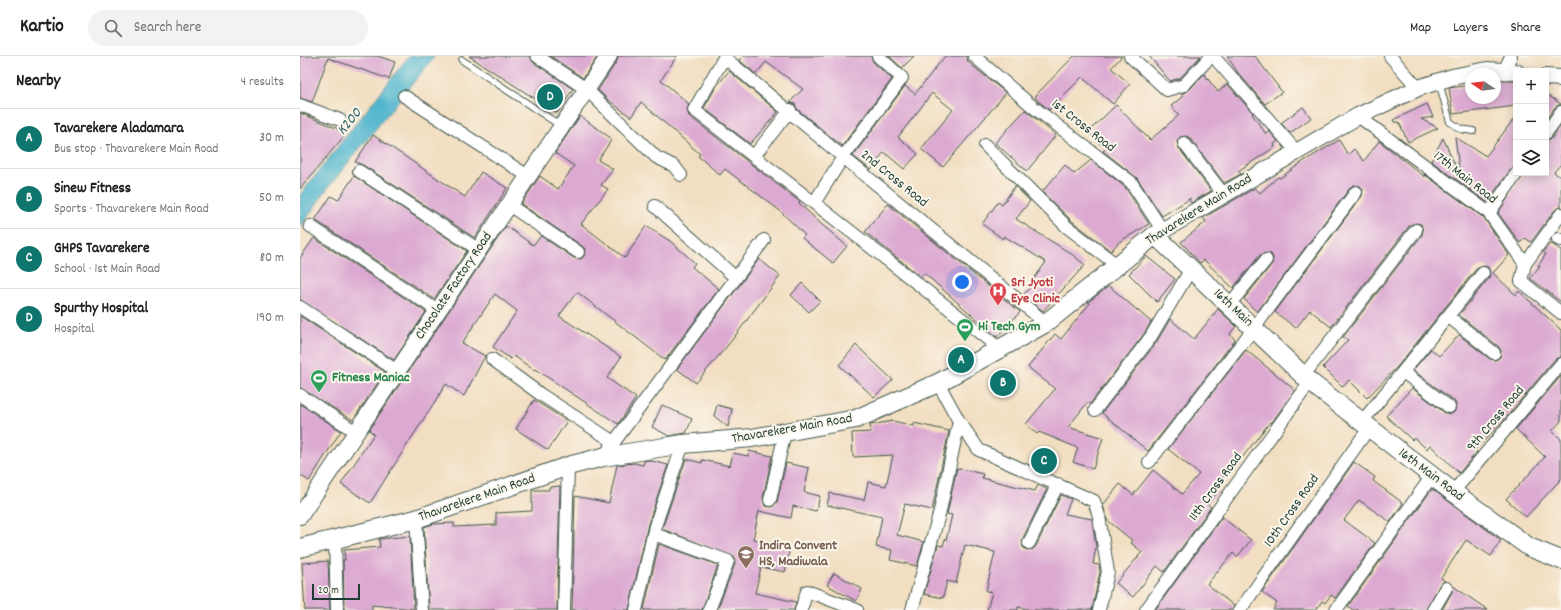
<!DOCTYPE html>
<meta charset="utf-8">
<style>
body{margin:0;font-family:Dekko,sans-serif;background:#f2f2f2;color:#202124}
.controls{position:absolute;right:12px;top:12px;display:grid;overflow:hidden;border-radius:0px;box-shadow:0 2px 10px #0003}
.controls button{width:36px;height:36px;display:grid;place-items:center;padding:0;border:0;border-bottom:1px solid #e0e0e0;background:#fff;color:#202124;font:20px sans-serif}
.compass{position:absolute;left:1165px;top:12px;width:36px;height:36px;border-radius:50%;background:#fff;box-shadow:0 2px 10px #0003;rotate:283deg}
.scale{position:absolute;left:12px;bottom:10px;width:48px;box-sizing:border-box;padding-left:4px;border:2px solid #1f3d34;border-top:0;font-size:11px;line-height:14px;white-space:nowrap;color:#1f3d34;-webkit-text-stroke:3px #fbf7ec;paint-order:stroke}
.you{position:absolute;left:662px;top:226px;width:14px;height:14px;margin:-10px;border:3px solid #fff;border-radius:50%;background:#1a73e8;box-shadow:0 0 0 6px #1a73e833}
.badge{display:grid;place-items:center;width:26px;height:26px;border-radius:50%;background:#0f766e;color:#fff;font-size:13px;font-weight:700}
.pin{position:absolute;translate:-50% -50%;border:2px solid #fff;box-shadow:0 1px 4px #0006}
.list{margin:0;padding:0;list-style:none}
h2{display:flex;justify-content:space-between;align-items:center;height:52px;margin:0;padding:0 16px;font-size:17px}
h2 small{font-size:13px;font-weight:400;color:#757577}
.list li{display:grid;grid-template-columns:26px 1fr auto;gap:12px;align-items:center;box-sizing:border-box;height:60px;padding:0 16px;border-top:1px solid #e0e0e0}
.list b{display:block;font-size:15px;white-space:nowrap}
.list p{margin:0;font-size:13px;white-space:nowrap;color:#757577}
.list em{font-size:13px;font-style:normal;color:#757577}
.icon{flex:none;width:22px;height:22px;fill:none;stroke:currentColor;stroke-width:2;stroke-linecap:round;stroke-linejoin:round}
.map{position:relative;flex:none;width:1261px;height:554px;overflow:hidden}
header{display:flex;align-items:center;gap:24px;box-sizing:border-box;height:56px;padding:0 20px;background:#fff;border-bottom:1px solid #e0e0e0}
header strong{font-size:19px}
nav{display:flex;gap:22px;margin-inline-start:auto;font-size:14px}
.search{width:280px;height:36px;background:#f2f2f2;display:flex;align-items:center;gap:10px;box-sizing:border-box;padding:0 14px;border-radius:22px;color:#757577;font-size:15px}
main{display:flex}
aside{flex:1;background:#fff}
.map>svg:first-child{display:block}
.water{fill:#4fb5cd;stroke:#377980}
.building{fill:#dca9d2}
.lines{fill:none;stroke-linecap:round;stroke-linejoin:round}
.service-casing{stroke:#3f5549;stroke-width:8}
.minor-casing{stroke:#3f5549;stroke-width:14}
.tertiary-casing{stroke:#3f5549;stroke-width:18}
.secondary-casing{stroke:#3f5549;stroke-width:20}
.service{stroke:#fff;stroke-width:6}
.minor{stroke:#fff;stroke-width:12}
.tertiary{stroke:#fff;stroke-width:16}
.secondary{stroke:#fff;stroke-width:18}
.labels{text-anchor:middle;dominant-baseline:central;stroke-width:4;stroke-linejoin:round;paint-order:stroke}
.street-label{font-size:14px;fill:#1f3d34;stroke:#fbf7ec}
.health-label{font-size:14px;font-weight:bold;fill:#be3a42;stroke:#fbf7ec;text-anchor:start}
.leisure-label{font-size:14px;font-weight:bold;fill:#27864d;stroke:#fbf7ec;text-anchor:start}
.education-label{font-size:14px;font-weight:bold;fill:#785e54;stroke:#fbf7ec;text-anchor:start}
.water-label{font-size:15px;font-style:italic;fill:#2d6162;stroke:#fbf7ec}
</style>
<header>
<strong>Kartio</strong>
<div class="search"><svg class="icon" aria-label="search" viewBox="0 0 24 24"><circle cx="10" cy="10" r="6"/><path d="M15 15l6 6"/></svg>Search here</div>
<nav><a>Map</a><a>Layers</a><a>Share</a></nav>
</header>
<main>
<aside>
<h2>Nearby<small>4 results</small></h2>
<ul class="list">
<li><span class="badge">A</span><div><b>Tavarekere Aladamara</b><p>Bus stop · Thavarekere Main Road</p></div><em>30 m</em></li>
<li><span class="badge">B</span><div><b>Sinew Fitness</b><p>Sports · Thavarekere Main Road</p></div><em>50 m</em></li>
<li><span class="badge">C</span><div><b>GHPS Tavarekere</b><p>School · 1st Main Road</p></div><em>80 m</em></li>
<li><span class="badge">D</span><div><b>Spurthy Hospital</b><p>Hospital</p></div><em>190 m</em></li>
</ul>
</aside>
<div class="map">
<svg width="1261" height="554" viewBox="0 0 1261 554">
<rect width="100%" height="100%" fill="#fbf7ec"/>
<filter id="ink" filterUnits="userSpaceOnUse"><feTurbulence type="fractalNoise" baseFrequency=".025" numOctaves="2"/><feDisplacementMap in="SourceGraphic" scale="8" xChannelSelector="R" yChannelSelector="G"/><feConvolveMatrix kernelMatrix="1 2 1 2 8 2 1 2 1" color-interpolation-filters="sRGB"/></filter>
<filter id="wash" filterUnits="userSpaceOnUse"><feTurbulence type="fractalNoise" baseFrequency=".012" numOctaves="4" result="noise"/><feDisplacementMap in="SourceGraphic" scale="16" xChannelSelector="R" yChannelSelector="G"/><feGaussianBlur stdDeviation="0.9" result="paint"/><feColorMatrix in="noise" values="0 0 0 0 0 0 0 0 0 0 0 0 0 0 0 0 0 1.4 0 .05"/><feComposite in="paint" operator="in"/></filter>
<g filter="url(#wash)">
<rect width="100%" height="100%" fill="#f2dec1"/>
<path class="water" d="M 109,0 L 135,0 L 27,133 L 0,172 L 0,139 Z"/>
<g id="blocks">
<path class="building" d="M 0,0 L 78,0 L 95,6 L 89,23 L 28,2 L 12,46 L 0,42 Z
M 169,0 L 230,0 L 233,6 L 273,33 L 257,57 Z
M 250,0 L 298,0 L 283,22 Z
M 318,0 L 377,0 L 361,24 L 389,48 L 387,54 L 389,60 L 500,146 L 499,147 L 520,167 L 547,190 L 533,207 L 502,182 L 505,179 L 479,154 L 425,113 L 420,119 L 398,100 L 400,98 L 341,46 L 331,61 L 307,43 L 298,34 L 317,5 Z
M 443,0 L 571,0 L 573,6 L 592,23 L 542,90 L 497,53 L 495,48 L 490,46 L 503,33 L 466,6 L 456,18 L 439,4 Z
M 589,0 L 614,0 L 602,12 Z
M 645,0 L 667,0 L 668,6 L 706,37 L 643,111 L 621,93 L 653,54 L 632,37 L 598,81 L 618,98 L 604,113 L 584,96 L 571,114 L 553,100 L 605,30 L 615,38 Z
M 774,0 L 822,0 L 811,12 L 830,28 L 813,48 L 782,21 L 749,54 L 735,42 L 737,38 Z
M 849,0 L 901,0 L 880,22 L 870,25 Z
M 927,0 L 955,0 L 982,36 L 965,48 L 938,17 Z
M 429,15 L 478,56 L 450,88 L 404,52 L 416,31 Z
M 904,18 L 918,36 L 927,28 L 953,57 L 952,58 L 966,78 L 969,75 L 978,85 L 974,88 L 975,91 L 938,115 L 941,118 L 924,127 L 890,82 L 886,80 L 880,81 L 877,85 L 878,91 L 911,135 L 891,147 L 889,144 L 891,142 L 862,160 L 837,122 L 803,95 L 805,93 L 788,76 L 816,49 L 850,84 L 879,59 L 871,50 L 883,40 L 881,38 L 889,34 Z
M 1204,25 L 1216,25 L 1216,50 L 1153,58 L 1149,32 L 1171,29 L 1171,42 L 1195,42 L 1195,26 Z
M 1246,38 L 1261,48 L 1255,51 L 1246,64 Z
M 1127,48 L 1133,61 L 1121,63 L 1138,72 L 1108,86 L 1099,66 L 1094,66 L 1093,64 Z
M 1003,51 L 1011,62 L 990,77 L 981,67 Z
M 725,54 L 756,79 L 727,115 L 695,87 Z
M 0,57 L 36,72 L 45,79 L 0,133 Z
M 280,60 L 312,83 L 298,104 L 313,113 L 301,129 L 308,133 L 281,168 L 325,202 L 346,170 L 370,185 L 395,207 L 392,211 L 419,233 L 365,304 L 277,236 L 259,260 L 321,301 L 307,322 L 336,342 L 318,368 L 235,313 L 234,314 L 214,300 L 211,303 L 193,291 L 217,255 L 195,238 L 162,287 L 185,300 L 164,340 L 146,328 L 70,447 L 41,428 L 74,378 L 69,374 L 206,170 L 233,189 L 241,180 L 274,202 L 281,203 L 284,200 L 285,193 L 282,190 L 221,148 L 240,120 L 258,133 L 274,110 L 255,97 Z
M 1216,60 L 1216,110 L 1211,113 L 1187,146 L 1131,105 L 1143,82 L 1160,120 L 1155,81 L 1186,100 Z
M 1261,69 L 1261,108 L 1254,116 L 1261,122 L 1261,151 L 1255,154 L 1231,186 L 1225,182 L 1220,187 L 1198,157 L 1224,117 L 1246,117 L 1246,84 L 1252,82 Z
M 73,79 L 165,141 L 181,116 L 207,132 L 175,182 L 63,109 L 55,106 Z
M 1039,84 L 1048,99 L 1054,93 L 1064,105 L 1079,85 L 1125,121 L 1124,118 L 1184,162 L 1209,199 L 1193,217 L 1216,239 L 1219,235 L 1261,274 L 1261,301 L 1255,303 L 1205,363 L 1175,394 L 1177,396 L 1159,417 L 1130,389 L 1127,393 L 1114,382 L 1112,384 L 1086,360 L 1112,332 L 1145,357 L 1152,358 L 1155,355 L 1156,348 L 1154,345 L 1113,314 L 1131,293 L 1139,300 L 1159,279 L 1190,303 L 1196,304 L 1200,301 L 1201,295 L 1199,291 L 1159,259 L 1189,222 L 1190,218 L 1188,211 L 1184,210 L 1177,212 L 1097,311 L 1067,342 L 1049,324 L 1043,331 L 1023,311 L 1048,284 L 1043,281 L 1122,179 L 1123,175 L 1121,168 L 1117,167 L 1110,169 L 1031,271 L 1010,254 L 996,272 L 975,256 L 1062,140 L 1063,133 L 1060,130 L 1053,129 L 1050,132 L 957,256 L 944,243 L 972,208 L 973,202 L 971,198 L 967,197 L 960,199 L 933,232 L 904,204 L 900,207 L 881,186 L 906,166 L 903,162 L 955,132 L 960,137 L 978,121 L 980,122 L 1001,107 Z
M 791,104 L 825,131 L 849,168 L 819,186 L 811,195 L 772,165 L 742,136 L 765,109 L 774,118 Z
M 54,120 L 167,195 L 134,243 L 15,164 L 31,140 L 38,144 Z
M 715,130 L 730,145 L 716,163 L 773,199 L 785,209 L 743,255 L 723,239 L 735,226 L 733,224 L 746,206 L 704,180 L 703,183 L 682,168 L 698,146 L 702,149 Z
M 588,148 L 720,256 L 697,281 L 624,217 L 621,221 L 565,176 Z
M 14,182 L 126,256 L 94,304 L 0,244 L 0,202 Z
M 1250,187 L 1261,194 L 1261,246 L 1230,222 L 1240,210 L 1238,210 L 1246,198 L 1243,196 Z
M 846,200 L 875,223 L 857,246 L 829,218 Z
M 459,203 L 480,220 L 432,284 L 396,327 L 377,313 Z
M 502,227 L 520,245 L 509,256 L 491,239 Z
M 809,230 L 851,266 L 844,278 L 790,348 L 788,346 L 768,371 L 803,382 L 793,413 L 773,406 L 778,392 L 739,376 L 737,378 L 726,368 L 755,333 L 728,311 L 755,278 L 761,283 L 790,247 L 788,246 Z
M 918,253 L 936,270 L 930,278 L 935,284 L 848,395 L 802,357 L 856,287 L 870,263 L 894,283 Z
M 0,260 L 85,316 L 53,364 L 0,332 Z
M 556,289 L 593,324 L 574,341 L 539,309 Z
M 946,294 L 995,334 L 973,365 L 971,367 L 970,366 L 934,412 L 932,410 L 915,431 L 919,434 L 907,448 L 911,451 L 864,516 L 857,510 L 833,541 L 816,527 L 842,496 L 831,487 L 833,485 L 807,464 L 803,449 L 820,428 L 833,439 L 853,414 L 882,438 L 899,418 L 868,393 Z
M 1261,320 L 1261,365 L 1252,375 L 1261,383 L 1261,423 L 1226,461 L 1206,443 L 1245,401 L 1216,373 Z
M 234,344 L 267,365 L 248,394 L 216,373 Z
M 0,348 L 41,375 L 9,425 L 0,419 Z
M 362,349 L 392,363 L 386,377 L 369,380 L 352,371 Z
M 417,349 L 432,353 L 428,371 L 414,360 Z
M 593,365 L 614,370 L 614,367 L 649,375 L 632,454 L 605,448 L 597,479 L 624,486 L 617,510 L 590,504 L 592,494 L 576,491 L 582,461 L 527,449 L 530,437 L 564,444 L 568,426 L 586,430 L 593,399 L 553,401 L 552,377 L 571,376 L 570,369 Z
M 449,395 L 472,400 L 463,442 L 465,450 L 472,451 L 477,446 L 486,407 L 509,412 L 504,436 L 520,440 L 516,455 L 493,450 L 491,462 L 459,455 L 453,483 L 490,491 L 485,516 L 461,511 L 455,537 L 496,546 L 494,554 L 417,554 L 435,508 L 434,501 L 362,473 L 386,403 L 402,407 L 402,404 L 430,410 L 433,397 L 448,400 Z
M 348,404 L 368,409 L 348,468 L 329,554 L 272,554 L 275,440 L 309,447 L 317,409 L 334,407 L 343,409 L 344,405 Z
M 1054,406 L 1075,421 L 1073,425 L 1103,447 L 1090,466 L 1059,444 L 1044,464 L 1075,487 L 1035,542 L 1031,539 L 1025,547 L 1022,545 L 1016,554 L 973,554 L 977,547 L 962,536 Z
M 657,412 L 683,418 L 682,422 L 698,426 L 735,435 L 738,429 L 747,433 L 722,484 L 723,491 L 726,494 L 733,493 L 736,490 L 761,439 L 771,443 L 765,458 L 792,463 L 796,491 L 793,508 L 799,509 L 800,516 L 792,554 L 731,554 L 718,551 L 718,554 L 687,554 L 692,536 L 686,535 L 695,496 L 665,489 L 656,527 L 647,525 L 643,542 L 624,538 L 638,489 L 643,490 L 645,483 L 646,484 L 652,459 L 647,458 Z
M 260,430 L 257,554 L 129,554 L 124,471 L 133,468 L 154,467 L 154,471 L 196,469 L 196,457 L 232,455 L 232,434 L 249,434 L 249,431 Z
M 1132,433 L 1201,484 L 1191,500 L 1166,484 L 1141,522 L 1145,525 L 1140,528 L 1126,554 L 1053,554 L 1048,550 Z
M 922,461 L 951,484 L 937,501 L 933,497 L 907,528 L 934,550 L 933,554 L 855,554 Z
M 110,480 L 114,553 L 72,549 L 72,554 L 44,554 L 43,504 L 45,504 L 44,494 L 80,491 L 79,483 Z
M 359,488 L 418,509 L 402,554 L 344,554 Z
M 28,505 L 30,554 L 5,554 L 2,507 Z
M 534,517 L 562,533 L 556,545 L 527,529 Z
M 1153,530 L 1188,554 L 1142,554 L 1152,536 Z"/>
</g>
</g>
<g filter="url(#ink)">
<use href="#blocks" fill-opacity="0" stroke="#3f5549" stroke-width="1"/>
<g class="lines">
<g class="service-casing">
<path id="service" d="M 162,4 L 261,70
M 1139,26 L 1150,66 L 1161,73 L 1173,75"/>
</g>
<g class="minor-casing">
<path id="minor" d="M 237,0 L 286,33 L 356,101 L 374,110 L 381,119
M 425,0 L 394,54 C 421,74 446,95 473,115 C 549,174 625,233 700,293
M 674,0 L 732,50 L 831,126 L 863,175
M 830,0 L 867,34 L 884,29 L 911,0
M 913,0 L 997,96
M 1090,0 L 1118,32
M 424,1 L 543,101 L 746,267
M 1204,15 L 1211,0
M 104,40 L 228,120
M 0,49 L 40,64
M 1058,60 L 1189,157 L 1225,208 L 1221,225 L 1261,257
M 1246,77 L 1261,56
M 884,87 L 924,139
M 685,89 L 767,171 L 817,209
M 454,100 L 490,54
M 59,115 L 179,194
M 514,147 L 543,101 L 602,22 L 578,0
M 209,149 L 278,196
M 355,150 L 436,222
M 1189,157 L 1217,117
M 10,170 L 138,255
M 1258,183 L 1261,184
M 1225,208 L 1261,158
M 929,249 L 966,204
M 0,251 L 97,315
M 1148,260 L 1194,297
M 192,303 L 240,338 L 314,386
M 1103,316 L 1149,351
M 1004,319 L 1116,174
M 638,327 L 659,365 L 679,394 L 794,445 L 799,460 L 808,516 L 799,554
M 0,339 L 56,376
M 795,354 L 850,282 L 891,213
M 1061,367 L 1183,217
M 303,401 L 464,184
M 849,406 L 954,272 L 1056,136
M 1153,436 L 1261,308
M 470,444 L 485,376
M 116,463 L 122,554
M 354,478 L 428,505 L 409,554
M 35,485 L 37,554
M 729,487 L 758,428
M 264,554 L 268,410
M 336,554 L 355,470 L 383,388
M 501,554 L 507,535 L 557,554
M 612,554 L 640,455 L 659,365
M 846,554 L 1010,326
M 940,554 L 1069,372
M 1036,554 L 1132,420
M 1133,554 L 1146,532"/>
</g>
<g class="tertiary-casing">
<path id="tertiary" d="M 1246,21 L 1261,22
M 855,179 L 1058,60 L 1118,32 L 1152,21 L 1187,14 L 1216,16
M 0,460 L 309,0"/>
</g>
<g class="secondary-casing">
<path id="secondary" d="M 0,492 L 116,463 L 268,410 L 303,401 L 383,388 L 452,382 L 556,363 L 638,327 L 746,267 L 855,179 L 1010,326 L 1153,436 L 1229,491 L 1261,504"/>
</g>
<use href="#service" class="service"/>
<use href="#minor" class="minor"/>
<use href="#tertiary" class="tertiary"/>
<use href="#secondary" class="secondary"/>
</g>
</g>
<defs>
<g id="hospital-pin" transform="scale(0.9)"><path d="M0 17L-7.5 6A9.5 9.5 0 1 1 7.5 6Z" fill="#e0444e" stroke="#fbf7ec"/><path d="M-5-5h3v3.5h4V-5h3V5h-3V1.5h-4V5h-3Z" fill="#fff"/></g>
<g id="stadium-pin" transform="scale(0.9)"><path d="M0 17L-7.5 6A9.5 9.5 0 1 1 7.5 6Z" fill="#2e9e5b" stroke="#fbf7ec"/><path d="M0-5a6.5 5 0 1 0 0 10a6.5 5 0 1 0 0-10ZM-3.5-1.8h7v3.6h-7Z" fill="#fff"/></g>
<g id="school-pin" transform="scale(0.9)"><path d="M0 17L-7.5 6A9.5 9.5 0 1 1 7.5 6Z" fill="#8d6e63" stroke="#fbf7ec"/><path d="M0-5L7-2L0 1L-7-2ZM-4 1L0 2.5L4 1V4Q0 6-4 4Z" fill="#fff"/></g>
</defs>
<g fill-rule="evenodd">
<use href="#hospital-pin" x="698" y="235"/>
<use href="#stadium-pin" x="665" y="271"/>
<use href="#stadium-pin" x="19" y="322"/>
<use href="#school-pin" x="446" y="498"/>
</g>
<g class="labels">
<g class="street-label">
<text transform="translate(783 70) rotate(38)">1st Cross Road</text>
<text transform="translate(1165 122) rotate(38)">17th Main Road</text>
<text transform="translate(594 123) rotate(39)">2nd Cross Road</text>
<text transform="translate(899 154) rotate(-32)">Thavarekere Main Road</text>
<text transform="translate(154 230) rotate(-56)">Chocolate Factory Road</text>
<text transform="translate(933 252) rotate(43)">16th Main</text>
<text transform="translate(1196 363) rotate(-50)">9th Cross Road</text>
<text transform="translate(492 373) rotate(-10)">Thavarekere Main Road</text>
<text transform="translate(1131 419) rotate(37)">16th Main Road</text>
<text transform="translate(916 431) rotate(-54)">11th Cross Road</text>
<text transform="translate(177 442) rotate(-19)">Thavarekere Main Road</text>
<text transform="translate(992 455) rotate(-55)">10th Cross Road</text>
</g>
<g class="health-label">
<text x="711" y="227">Sri Jyoti<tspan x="711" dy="16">Eye Clinic</tspan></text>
</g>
<g class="leisure-label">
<text x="678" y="271">Hi Tech Gym</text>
<text x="32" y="322">Fitness Maniac</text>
</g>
<g class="education-label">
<text x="459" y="490">Indira Convent<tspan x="459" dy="16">HS, Madiwala</tspan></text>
</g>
<g class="water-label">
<text transform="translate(50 66) rotate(-51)">K200</text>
</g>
</g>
</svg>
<div class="controls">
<button>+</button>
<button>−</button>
<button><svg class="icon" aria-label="layers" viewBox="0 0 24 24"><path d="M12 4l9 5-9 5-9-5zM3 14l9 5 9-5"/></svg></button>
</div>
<svg class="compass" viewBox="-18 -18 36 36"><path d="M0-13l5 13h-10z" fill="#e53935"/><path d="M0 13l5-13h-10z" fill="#757577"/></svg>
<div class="scale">20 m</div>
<div class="you"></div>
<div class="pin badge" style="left:661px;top:304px">A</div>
<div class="pin badge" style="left:703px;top:327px">B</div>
<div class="pin badge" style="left:744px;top:405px">C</div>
<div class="pin badge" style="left:250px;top:41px">D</div>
</div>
</main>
